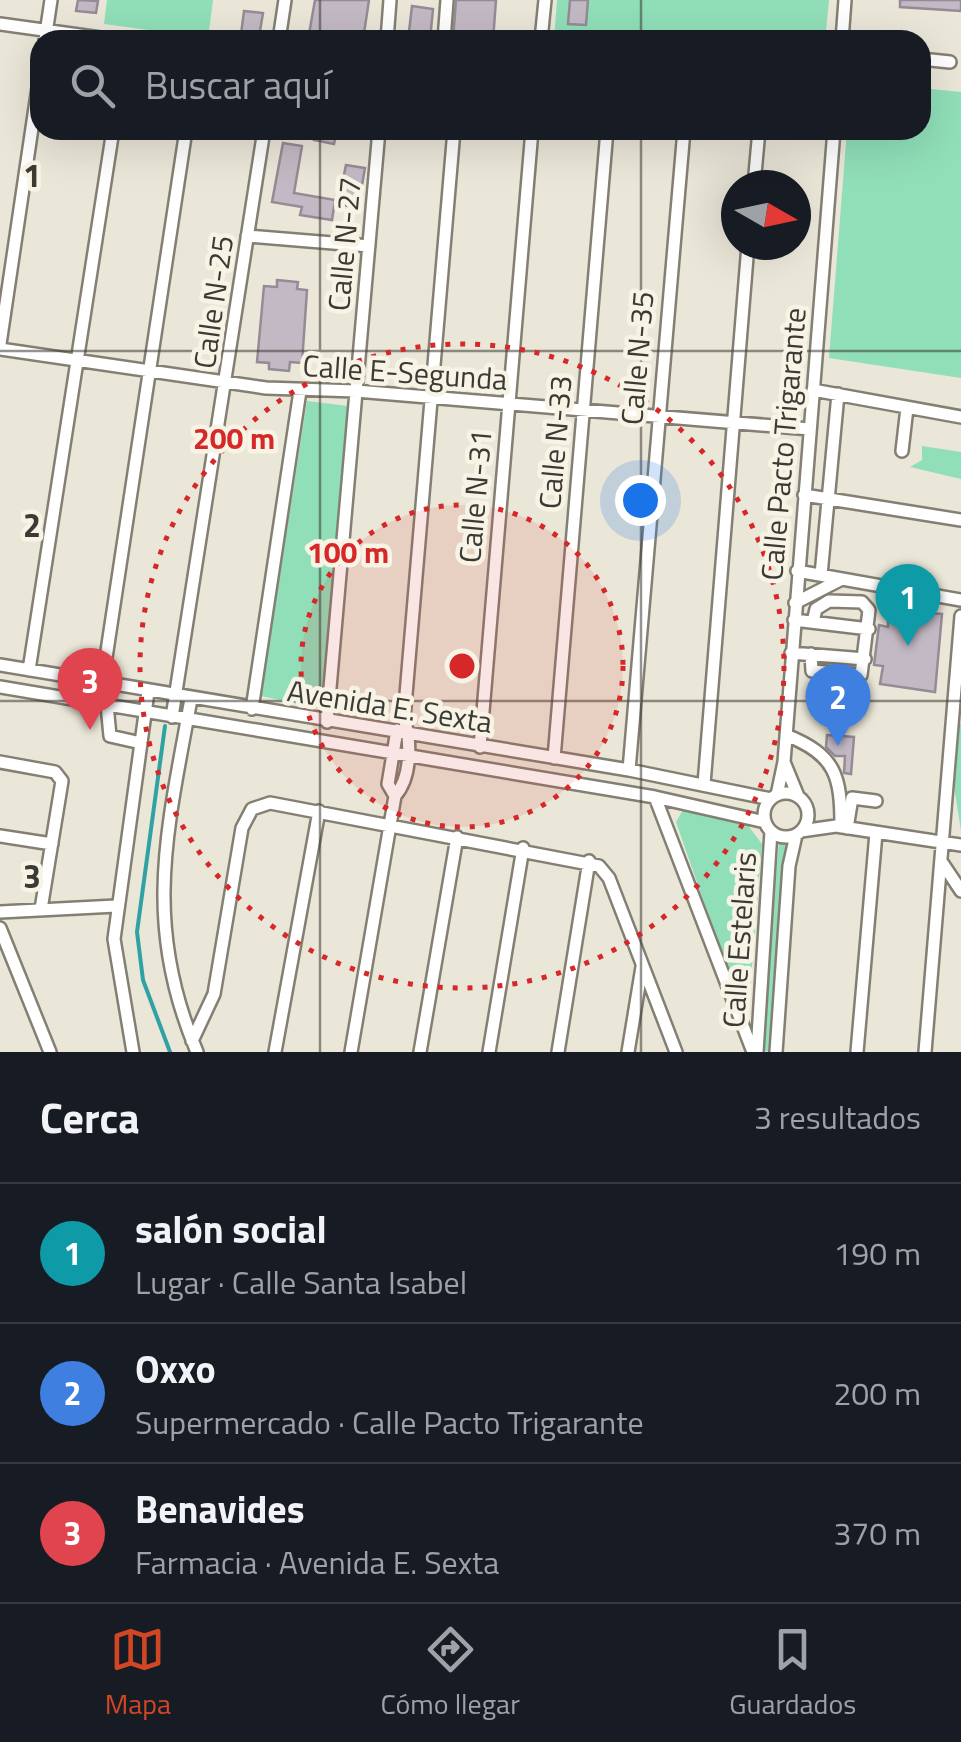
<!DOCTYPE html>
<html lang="es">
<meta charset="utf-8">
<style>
body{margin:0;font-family:"Titillium Web",sans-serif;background:#20242c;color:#f1f3f6}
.compass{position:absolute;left:721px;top:170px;width:90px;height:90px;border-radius:50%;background:#171b24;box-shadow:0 10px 40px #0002;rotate:99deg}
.you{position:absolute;left:640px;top:500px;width:35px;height:35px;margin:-25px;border:8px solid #fff;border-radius:50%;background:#1a73e8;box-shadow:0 0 0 15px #1a73e833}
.badge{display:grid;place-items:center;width:65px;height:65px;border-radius:50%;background:#d14726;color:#fff;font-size:32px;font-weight:700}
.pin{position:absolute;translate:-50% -82px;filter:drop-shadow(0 2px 5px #0008)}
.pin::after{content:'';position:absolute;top:52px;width:35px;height:30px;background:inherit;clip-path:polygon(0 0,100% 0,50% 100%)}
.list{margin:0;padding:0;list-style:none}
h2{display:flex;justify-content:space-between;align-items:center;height:130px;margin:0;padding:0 40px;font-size:42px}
h2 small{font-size:32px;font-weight:400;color:#9ea1a6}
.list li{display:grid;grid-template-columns:65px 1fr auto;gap:30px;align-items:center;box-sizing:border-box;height:140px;padding:0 40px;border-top:2px solid #363941}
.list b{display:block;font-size:38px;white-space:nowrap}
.list p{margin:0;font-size:32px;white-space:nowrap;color:#9ea1a6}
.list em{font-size:32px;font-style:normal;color:#9ea1a6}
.icon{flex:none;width:55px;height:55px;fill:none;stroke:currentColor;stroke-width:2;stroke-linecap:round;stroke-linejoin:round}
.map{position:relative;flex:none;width:961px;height:1052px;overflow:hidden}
.search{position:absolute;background:#171b24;box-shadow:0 10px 40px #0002;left:30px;right:30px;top:30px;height:110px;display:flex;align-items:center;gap:25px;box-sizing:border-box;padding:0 35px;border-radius:30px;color:#9ea1a6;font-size:38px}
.sheet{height:550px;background:#171b24}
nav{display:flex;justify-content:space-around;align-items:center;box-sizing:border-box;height:140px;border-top:2px solid #363941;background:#171b24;font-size:28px;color:#9ea1a6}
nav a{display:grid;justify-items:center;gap:5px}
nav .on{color:#d14726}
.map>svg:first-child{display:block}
.green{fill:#90dfb9}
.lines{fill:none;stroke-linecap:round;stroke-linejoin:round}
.stream{stroke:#31a2a4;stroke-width:4}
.building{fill:#c3b9c4;stroke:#958b96;stroke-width:2.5}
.minor-casing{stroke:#838073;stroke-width:16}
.minor{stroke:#fff;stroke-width:11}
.grid{fill:none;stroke:#3c3a35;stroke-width:2.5;stroke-opacity:0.55}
.ring{fill:none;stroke:#d62828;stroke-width:5;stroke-dasharray:5 10}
.labels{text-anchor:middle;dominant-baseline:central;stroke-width:9;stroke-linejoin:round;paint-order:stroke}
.street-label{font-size:30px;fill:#3c3a35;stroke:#f7f3e5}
.grid-label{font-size:32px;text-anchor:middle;font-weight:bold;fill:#3c3a35;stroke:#f7f3e5;stroke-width:9;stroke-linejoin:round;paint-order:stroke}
.centre{fill:#d62828;stroke:#f7f3e5;stroke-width:5}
.ring-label{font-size:30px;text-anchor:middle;font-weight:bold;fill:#d62828;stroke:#f7f3e5;stroke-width:9;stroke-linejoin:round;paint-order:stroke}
</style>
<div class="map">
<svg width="961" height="1052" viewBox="0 0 961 1052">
<rect width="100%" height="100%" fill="#eae6d8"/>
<path class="green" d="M 107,0 L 213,0 L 208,38 L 104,24 Z
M 557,0 L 829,0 L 825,40 L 554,40 Z
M 921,88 L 961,92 L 961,378 L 829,358 L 847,130 L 921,130 Z
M 307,401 L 348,406 L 322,709 L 261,696 Z
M 922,446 L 961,452 L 961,479 L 910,467 L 922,460 Z
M 959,723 L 961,724 L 961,831 L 954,786 Z
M 683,810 L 747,824 L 762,844 L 750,990 L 734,989 L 676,822 Z
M 779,842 L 787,843 L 770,1052 L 760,1050 Z"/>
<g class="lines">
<path class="stream" d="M 165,726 L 137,932 L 143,980 L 170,1052"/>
</g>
<path class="building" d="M 78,0 L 98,1 L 96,13 L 76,11 Z
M 315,0 L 369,0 L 363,40 L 308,40 Z
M 456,0 L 496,0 L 493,40 L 453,40 Z
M 570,0 L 588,0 L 586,25 L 568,24 Z
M 900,0 L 961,0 L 961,11 L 900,7 Z
M 412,6 L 433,9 L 430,40 L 408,40 Z
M 244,11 L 263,13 L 259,37 L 241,34 Z
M 316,130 L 337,130 L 334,144 L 314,140 Z
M 283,143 L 302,146 L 294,193 L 335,200 L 332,220 L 300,215 L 302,207 L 272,202 Z
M 346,165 L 365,168 L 358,208 L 338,204 Z
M 277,280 L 298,282 L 297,289 L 307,290 L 302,363 L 290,362 L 289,371 L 269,369 L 269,363 L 257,362 L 264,286 L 277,287 Z
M 888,610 L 942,614 L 935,692 L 880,684 L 883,666 L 874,665 L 879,625 L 888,627 Z
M 827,735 L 854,737 L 851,774 L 844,773 L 845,756 L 835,756 L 826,747 Z"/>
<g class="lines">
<g class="minor-casing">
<path id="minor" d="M 0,24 L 115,40
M 45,40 L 51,0
M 279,40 L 285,0
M 387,40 L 390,0
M 444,40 L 447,0
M 541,40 L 545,0
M 842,40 L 845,0
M 921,59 L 950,62
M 754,185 L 759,130
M 247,236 L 369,246
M 0,344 L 40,74
M 0,349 L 266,388 L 356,391 L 810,429
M 813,390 L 961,417
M 902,451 L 907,408
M 804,495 L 961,520
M 797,571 L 961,600
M 821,575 L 838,394
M 795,603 L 840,580
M 794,620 L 869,629
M 791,653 L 865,659
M 811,654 L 812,671 L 861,675 L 869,610 L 862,602 L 829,601 L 816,609 L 813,622
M 0,665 L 629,770 L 771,799
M 29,670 L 113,130
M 102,684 L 186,130
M 0,687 L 655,797 L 765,822
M 191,699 C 167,831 142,923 197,1052
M 107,705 L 110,736 L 141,743
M 252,709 L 300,391
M 172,717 L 264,130
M 327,722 L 379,130
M 786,735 C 836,755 841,776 841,827
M 480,747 L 532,130
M 554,758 L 607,130
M 0,762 L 55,772 L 62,781 L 41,909
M 784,762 L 798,796
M 629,770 L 684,130
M 704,784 L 748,245
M764 815a22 22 0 1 1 44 0a22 22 0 1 1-44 0Z
M 777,795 L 784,762 L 834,130
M 395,796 L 388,784 L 397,730
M 655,797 L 753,1052
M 847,828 L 852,798 L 876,801
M 801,831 L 836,826 L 961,845
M 0,836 L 52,844
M 941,861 L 961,891
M 0,912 L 116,906
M 0,928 L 50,1052
M 192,1041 L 214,994 L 242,828 L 252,809 L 270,803 L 599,866 L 609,878 L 676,1052
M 133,1052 L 114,939 L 148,692
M 275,1052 L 319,811
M 351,1052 L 395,796 C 412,777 411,741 404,718 L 454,130
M 420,1052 L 457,837
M 489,1052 L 523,848
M 558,1052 L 589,861
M 628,1052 L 642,967
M 757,1052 L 771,831
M 776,1052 L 789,866 L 796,835
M 857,1052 L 876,833
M 925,1052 L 961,616"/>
</g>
<use href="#minor" class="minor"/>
</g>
<path class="grid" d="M 320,0 L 320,40M 641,0 L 641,40M 320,130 L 320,1052M 641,130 L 641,1052M 0,351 L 961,351M 0,701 L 961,701"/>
<circle cx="462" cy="666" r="161" fill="#d62828" fill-opacity=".12"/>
<g class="ring">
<circle cx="462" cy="666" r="161"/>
<circle cx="462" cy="666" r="322"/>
</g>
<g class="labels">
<g class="street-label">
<text transform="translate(344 244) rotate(-85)">Calle N-27</text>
<text transform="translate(213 302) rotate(-82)">Calle N-25</text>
<text transform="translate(637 358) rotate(-85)">Calle N-35</text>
<text transform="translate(405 372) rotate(4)">Calle E-Segunda</text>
<text transform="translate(555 442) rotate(-85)">Calle N-33</text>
<text transform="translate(783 444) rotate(-85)">Calle Pacto Trigarante</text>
<text transform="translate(475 496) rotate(-85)">Calle N-31</text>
<text transform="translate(390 706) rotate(9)">Avenida E. Sexta</text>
<text transform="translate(739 940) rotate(-86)">Calle Estelaris</text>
</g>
</g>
<g class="grid-label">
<text x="32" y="187">1</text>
<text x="32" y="537">2</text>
<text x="32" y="888">3</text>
</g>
<circle cx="462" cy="666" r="15" class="centre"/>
<g class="ring-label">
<text x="234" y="449">200 m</text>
<text x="348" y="563">100 m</text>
</g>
</svg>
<svg class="compass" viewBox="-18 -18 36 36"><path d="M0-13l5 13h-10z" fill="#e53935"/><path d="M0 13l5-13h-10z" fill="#9ea1a6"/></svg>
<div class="you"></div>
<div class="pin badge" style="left:908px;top:646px;background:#0f9aa8">1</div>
<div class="pin badge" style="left:838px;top:746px;background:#3f7fe0">2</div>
<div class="pin badge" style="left:90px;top:730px;background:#e0444e">3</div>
<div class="search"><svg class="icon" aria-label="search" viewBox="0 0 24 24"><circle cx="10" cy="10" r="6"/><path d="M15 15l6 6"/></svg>Buscar aquí</div>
</div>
<section class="sheet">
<h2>Cerca<small>3 resultados</small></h2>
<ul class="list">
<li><span class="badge" style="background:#0f9aa8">1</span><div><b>salón social</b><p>Lugar · Calle Santa Isabel</p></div><em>190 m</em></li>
<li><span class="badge" style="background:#3f7fe0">2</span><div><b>Oxxo</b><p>Supermercado · Calle Pacto Trigarante</p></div><em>200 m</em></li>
<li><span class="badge" style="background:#e0444e">3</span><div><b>Benavides</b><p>Farmacia · Avenida E. Sexta</p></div><em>370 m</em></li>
</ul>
</section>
<nav>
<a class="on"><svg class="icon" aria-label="map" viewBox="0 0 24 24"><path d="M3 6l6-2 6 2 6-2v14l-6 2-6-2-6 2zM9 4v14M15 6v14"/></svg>Mapa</a>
<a><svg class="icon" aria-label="directions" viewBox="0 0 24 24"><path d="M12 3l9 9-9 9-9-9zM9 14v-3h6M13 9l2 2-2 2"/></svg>Cómo llegar</a>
<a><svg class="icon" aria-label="saved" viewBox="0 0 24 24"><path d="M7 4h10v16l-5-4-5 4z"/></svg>Guardados</a>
</nav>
